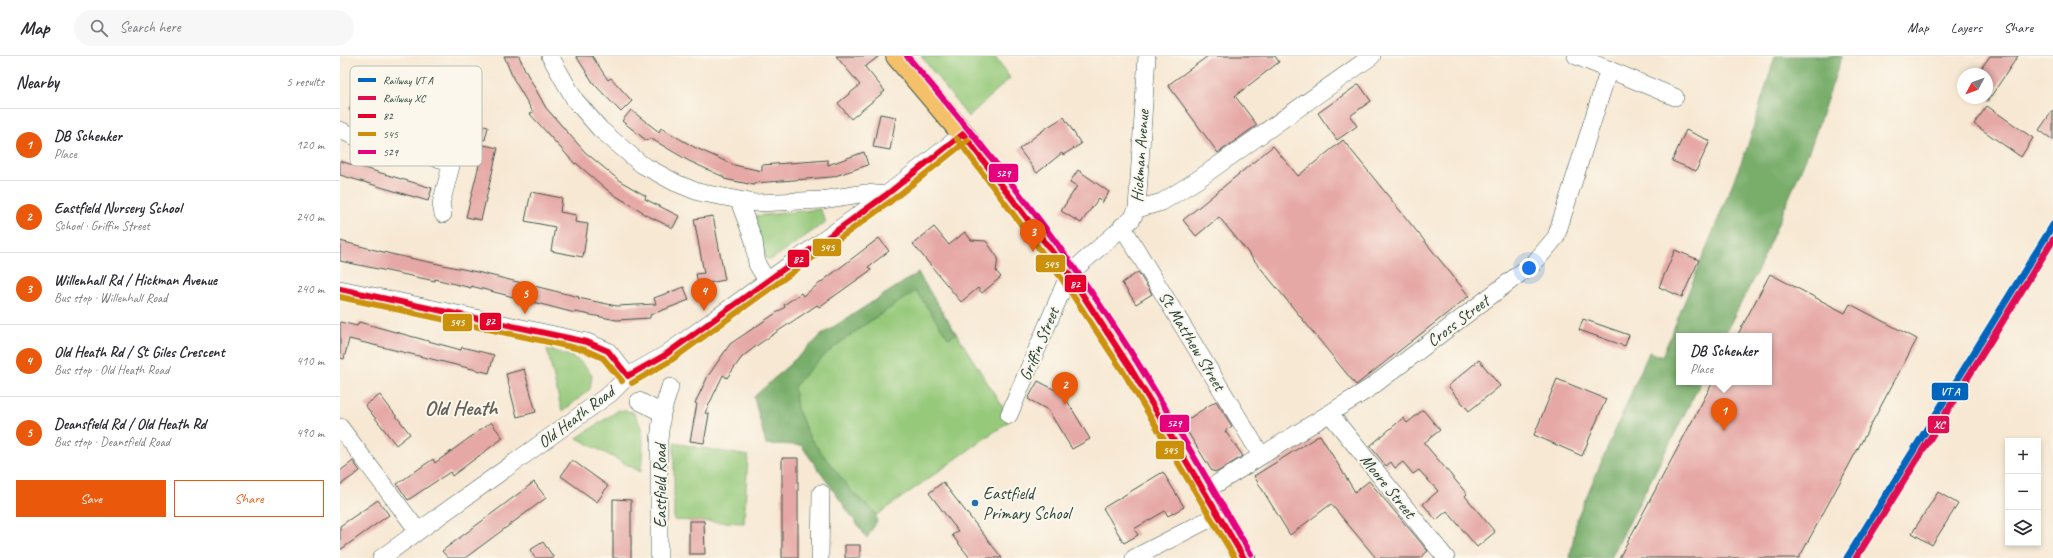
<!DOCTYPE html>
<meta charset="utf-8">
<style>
body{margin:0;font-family:Caveat,sans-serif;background:#f7f7f7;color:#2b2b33}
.controls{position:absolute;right:12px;bottom:12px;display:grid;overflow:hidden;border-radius:0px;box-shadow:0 2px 6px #0003}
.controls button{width:36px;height:36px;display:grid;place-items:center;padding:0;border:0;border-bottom:1px solid #e1e1e2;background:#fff;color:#2b2b33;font:20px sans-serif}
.compass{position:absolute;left:1617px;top:12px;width:36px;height:36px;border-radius:50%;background:#fff;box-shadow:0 2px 6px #0003;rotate:229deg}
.you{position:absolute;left:1189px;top:212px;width:14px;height:14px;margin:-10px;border:3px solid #fff;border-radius:50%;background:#1a73e8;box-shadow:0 0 0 6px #1a73e833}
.badge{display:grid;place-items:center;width:26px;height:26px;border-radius:50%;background:#ea580c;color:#fff;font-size:13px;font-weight:700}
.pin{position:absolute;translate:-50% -33px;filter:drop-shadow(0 1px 2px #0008)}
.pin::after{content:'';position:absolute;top:21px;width:14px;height:12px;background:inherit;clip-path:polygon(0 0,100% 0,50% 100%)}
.popup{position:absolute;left:1336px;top:277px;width:96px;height:52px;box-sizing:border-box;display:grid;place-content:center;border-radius:0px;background:#fff;filter:drop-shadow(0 1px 3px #0005);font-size:13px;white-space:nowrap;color:#7c7c81}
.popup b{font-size:15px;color:#2b2b33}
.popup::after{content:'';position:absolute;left:50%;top:100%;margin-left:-8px;border:8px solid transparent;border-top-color:#fff}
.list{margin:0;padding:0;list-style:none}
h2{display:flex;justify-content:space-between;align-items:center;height:52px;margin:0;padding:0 16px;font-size:17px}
h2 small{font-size:13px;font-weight:400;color:#7c7c81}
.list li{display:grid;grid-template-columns:26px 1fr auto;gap:12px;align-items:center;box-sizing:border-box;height:72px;padding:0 16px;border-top:1px solid #e1e1e2}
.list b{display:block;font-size:15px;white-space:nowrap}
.list p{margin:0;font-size:13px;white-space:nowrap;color:#7c7c81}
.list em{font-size:13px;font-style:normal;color:#7c7c81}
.actions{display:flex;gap:8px;padding:12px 16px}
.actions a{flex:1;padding:9px 0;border:1px solid #ea580c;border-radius:0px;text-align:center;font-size:14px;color:#ea580c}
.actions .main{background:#ea580c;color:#fff}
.icon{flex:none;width:22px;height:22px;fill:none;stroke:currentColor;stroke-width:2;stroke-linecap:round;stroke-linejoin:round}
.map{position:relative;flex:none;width:1713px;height:502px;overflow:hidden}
header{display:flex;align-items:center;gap:24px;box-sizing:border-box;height:56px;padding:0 20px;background:#fff;border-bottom:1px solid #e1e1e2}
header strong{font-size:19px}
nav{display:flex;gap:22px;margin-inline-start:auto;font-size:14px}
.search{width:280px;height:36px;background:#f7f7f7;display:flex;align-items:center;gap:10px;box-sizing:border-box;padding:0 14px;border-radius:22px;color:#7c7c81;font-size:15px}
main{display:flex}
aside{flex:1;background:#fff}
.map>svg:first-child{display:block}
.green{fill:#96c97a;stroke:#5a8357}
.forest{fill:#78ad6a;stroke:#4c754f}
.building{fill:#e6a8a5}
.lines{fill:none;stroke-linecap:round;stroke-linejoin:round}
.minor-casing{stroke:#3f574c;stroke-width:18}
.highway-casing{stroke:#3f574c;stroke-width:24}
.minor{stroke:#fff;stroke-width:17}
.highway{stroke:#f4c16a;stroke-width:22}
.bus-1-casing{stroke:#fbf7ec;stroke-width:9}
.bus-2-casing{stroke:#fbf7ec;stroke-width:9}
.bus-3-casing{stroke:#fbf7ec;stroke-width:9}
.bus-1{stroke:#e4002b;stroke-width:6}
.bus-2{stroke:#cc910a;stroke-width:6}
.bus-3{stroke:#e5007d;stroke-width:6}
.rail-1-casing{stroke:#fbf7ec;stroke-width:10}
.rail-2-casing{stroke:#fbf7ec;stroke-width:10}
.rail-1{stroke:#0065bd;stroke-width:7}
.rail-2{stroke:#df0d52;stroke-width:7}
.poi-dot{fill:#1f6fb2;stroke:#fbf7ec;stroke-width:1.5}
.labels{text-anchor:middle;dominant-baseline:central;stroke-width:4;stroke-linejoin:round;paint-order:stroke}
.street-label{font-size:17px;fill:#1f3d34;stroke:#fbf7ec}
.poi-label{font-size:17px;fill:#1f3d34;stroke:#fbf7ec;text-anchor:start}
.district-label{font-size:21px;font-weight:bold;fill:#65625c;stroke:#fbf7ec}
.key{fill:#fbf7ec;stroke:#b9bfb5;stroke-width:1}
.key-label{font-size:11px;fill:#1f3d34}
.line-badge{stroke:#fbf7ec;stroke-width:1.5}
.badge-label{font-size:11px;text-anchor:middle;font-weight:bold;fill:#fff}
</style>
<header>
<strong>Map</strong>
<div class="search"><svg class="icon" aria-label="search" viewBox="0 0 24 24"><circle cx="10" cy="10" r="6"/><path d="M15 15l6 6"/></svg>Search here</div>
<nav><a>Map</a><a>Layers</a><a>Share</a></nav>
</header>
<main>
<aside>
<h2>Nearby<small>5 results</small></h2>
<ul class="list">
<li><span class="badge">1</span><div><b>DB Schenker</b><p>Place</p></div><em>120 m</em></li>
<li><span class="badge">2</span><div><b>Eastfield Nursery School</b><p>School · Griffin Street</p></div><em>240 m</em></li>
<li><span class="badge">3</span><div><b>Willenhall Rd / Hickman Avenue</b><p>Bus stop · Willenhall Road</p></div><em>240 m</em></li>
<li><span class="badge">4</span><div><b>Old Heath Rd / St Giles Crescent</b><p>Bus stop · Old Heath Road</p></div><em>410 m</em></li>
<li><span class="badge">5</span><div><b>Deansfield Rd / Old Heath Rd</b><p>Bus stop · Deansfield Road</p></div><em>490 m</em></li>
</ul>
<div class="actions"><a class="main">Save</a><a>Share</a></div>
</aside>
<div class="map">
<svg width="1713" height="502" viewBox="0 0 1713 502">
<rect width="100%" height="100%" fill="#fbf7ec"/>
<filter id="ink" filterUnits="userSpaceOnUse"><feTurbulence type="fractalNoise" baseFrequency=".025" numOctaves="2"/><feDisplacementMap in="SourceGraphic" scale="8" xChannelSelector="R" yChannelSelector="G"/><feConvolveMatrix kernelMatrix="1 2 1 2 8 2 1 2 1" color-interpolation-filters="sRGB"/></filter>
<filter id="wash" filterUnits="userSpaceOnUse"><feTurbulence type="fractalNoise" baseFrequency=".012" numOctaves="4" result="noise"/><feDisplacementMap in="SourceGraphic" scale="16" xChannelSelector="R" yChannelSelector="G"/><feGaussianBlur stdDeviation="0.9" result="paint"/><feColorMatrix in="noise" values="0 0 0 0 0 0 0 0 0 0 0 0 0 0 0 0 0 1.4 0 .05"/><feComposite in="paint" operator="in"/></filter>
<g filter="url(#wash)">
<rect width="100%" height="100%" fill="#f7e8d3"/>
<path class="green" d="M 581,0 L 654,0 L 670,22 L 628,61 Z
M 480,153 L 486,166 L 432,203 L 426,203 L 415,166 L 416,160 Z
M 578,217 L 671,364 L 520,471 L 461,389 L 426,388 L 414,341 L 484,277 Z
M 207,293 C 228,299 240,300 252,320 L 250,333 L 222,356 Z
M 279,354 L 293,356 C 308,377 302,392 301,416 L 237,382 Z
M 334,387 L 408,400 L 404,467 L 334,464 Z"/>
<path class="forest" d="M 1435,0 L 1502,0 L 1471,90 L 1419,212 L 1384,280 L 1339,280 L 1339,326 L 1361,326 L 1271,502 L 1230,502 L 1237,462 L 1309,296 L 1322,301 L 1407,92 Z
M 578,217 L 616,278 L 608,282 L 576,235 C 532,264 488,290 454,331 L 457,352 L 470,382 L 513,437 L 534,455 L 537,465 L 527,482 L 461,389 L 426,388 L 414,341 L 484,277 Z"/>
<g id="blocks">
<path class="building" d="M 164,0 L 179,0 L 185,14 L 206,52 L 245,96 L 280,125 L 306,140 L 305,143 L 339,160 L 333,172 L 302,157 L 303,156 L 271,137 L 236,107 L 235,108 L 190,58 L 193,56 L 173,22 Z
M 236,0 L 252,0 L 268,24 L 271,22 L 292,45 L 281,56 L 254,28 Z
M 496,0 L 539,0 L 525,11 L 545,35 L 511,63 L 498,47 L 520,29 Z
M 868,0 L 935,0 L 939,6 L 895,40 L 917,69 L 878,97 L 828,29 Z
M 1650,0 L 1678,0 L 1647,46 L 1647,18 L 1637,18 Z
M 1019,28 L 1031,45 L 1010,60 L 1017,70 L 997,84 L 978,57 Z
M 14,42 L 74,65 L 69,77 L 9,54 Z
M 1647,50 L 1693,82 L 1681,101 L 1634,68 Z
M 84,53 L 148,71 L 145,84 L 81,65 Z
M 291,54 L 319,76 L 321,72 L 354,91 L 394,109 L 422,115 L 422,109 L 488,104 L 488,109 L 524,96 L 528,109 L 492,121 L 415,127 L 414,129 L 384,123 L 384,121 L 349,105 L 310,82 L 307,85 L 282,65 Z
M 1713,54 L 1713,84 L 1699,74 Z
M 540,58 L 556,61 L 550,94 L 533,91 Z
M 724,61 L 741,88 L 723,99 L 722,97 L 697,117 L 679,93 L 706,72 Z
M 1346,74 L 1370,85 L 1356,115 L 1332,105 Z
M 1003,84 L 1129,240 L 1016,329 L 879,161 L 856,180 L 843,164 L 933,90 L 958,120 Z
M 144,89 L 158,92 L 141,164 L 126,161 Z
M 0,105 L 92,132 L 88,145 L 0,119 Z
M 738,114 L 769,136 L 762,147 L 758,143 L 741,167 L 721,155 L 737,130 L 730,126 Z
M 191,136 L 222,142 L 220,156 L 236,159 L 235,166 L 248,168 L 243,201 L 211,195 L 215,171 L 185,165 Z
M 373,160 L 385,224 L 358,229 L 356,218 L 364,217 L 354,163 Z
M 594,171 L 609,189 L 625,176 L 631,184 L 646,185 L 658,202 L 656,215 L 661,221 L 642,237 L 638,232 L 621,246 L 573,188 Z
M 539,182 L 549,195 L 528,211 L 531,214 L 479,251 L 477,249 L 419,288 L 402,301 L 387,322 L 383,319 L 365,357 L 369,358 L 364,387 L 350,385 L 357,348 L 355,347 L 368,320 L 390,288 L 445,251 L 444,249 L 461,237 L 463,240 Z
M 0,185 L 55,199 L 137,216 L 239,241 L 238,242 L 277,250 L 316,248 L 314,242 L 344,231 L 349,244 L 310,259 L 310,262 L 277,264 L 235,256 L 235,257 L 131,230 L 131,232 L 95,223 L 95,225 L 0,205 Z
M 1335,194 L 1359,204 L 1342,241 L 1319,231 Z
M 798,216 L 812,238 L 796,248 L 782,227 Z
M 1430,218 L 1505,257 L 1510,248 L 1577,283 L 1459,502 L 1279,502 L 1373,326 L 1429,326 L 1429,280 L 1397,280 Z
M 1243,263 L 1289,279 L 1285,290 L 1239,274 Z
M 0,266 L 17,270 L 19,266 L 121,294 L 122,291 L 154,299 L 149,317 L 9,283 L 4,303 L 0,302 Z
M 1139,304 L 1160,330 L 1129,355 L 1108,330 Z
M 184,313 L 196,356 L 177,361 L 166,318 Z
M 1217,323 L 1266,343 L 1242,400 L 1194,379 Z
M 698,325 L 723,338 L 750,383 L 732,393 L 708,354 L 688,343 Z
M 40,339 L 70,378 L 56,389 L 25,349 Z
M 876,345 L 892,370 L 885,375 L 903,400 L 877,416 L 872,415 L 842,367 Z
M 1083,354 L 1100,374 L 1084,387 L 1127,438 L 1125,440 L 1155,476 L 1137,491 L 1107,455 L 1096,464 L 1083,448 L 1098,435 L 1079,414 L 1073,418 L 1063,406 L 1055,412 L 1051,406 L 1046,410 L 1030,390 L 1063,362 L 1067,367 Z
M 151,366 L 163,382 L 112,420 L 110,416 L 68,444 L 57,428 L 93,403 L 95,407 Z
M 980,379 L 1015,436 L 1029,425 L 1088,495 L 1080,502 L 1036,502 L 991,448 L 950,479 L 914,420 Z
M 442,402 L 458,402 L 458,502 L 442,502 Z
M 232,404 L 268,430 L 257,446 L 221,420 Z
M 13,405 L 20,415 L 0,429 L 0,415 Z
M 823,416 L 844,451 L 828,460 L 825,455 L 794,473 L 798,479 L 784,487 L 763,452 Z
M 194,426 L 206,442 L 125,502 L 108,502 L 102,495 Z
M 603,426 L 612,438 L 662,502 L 630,502 L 612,479 L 618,475 L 589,437 Z
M 1598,436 L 1618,448 L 1592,489 L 1572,477 Z
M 273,443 L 291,444 L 291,502 L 273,502 Z
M 38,444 L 49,459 L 0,494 L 0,470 Z
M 349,465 L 364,465 L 365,498 L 349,498 Z
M 203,486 L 214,502 L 195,502 L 190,494 Z
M 505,489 L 520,489 L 520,502 L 505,502 Z"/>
</g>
</g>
<g filter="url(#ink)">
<use href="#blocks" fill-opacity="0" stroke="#3f574c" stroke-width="1"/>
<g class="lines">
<g class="minor-casing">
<path id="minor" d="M 210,0 L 235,44 L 260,73 L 301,108 L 336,127 L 358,136 L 415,147 L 482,144 L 526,137 L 546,139
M 1236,0 L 1335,41
M 0,74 L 18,82 L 112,106 L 101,148 L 103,158
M 399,145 L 414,185 L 417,208 L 427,225
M 797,153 L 822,146 L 857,124 L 1032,0
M 782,170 L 921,399
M 0,233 L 247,286 L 268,295 L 288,320
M 299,345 L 322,357
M 990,358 L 1106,502
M 669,359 L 729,218 L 792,163 L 797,153 L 807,0
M 0,371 L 78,475
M 865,435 L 1030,332 L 1195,206 L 1216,181 L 1269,13
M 41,502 L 271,337 L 288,320 L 325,299 L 546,139 L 623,78
M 319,502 L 319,384 L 322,357 L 330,331
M 480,502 L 481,437
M 794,502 L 879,458"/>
</g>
<g class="highway-casing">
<path id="highway" d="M 557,0 L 623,78 L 729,218 L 791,313 L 904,502"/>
</g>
<use href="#minor" class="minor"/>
<use href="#highway" class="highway"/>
<g class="bus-1-casing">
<path id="bus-1" d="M 623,78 L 729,218 L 791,313 L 904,502
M 0,233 L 247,286 L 268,295 L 288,320
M 288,320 L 325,299 L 546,139 L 623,78"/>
</g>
<g class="bus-2-casing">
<path id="bus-2" d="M 617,83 L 722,223 L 784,317 L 895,502
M 0,241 L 245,294 L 263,302 L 282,325
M 292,327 L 330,305 L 551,145 L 628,84"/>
</g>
<g class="bus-3-casing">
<path id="bus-3" d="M 567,0 C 626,69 683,139 735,213 C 800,303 854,402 911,498"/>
</g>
<use href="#bus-1" class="bus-1"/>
<use href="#bus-2" class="bus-2"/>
<use href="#bus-3" class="bus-3"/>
<g class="rail-1-casing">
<path id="rail-1" d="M 1507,502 L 1713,169"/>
</g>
<g class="rail-2-casing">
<path id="rail-2" d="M 1516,502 L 1713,184"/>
</g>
<use href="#rail-1" class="rail-1"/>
<use href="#rail-2" class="rail-2"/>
</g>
</g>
<circle class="poi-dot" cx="635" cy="447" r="4"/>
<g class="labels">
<g class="street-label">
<text transform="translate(800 100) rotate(-86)">Hickman Avenue</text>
<text transform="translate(1118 265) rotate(-37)">Cross Street</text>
<text transform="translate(852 285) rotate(59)">St Matthew Street</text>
<text transform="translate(699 288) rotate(-67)">Griffin Street</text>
<text transform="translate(236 361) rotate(-37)">Old Heath Road</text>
<text transform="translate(320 430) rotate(-90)">Eastfield Road</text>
<text transform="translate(1048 430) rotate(51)">Moore Street</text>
</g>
<g class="poi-label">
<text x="643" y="437">Eastfield<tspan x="643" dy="20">Primary School</tspan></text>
</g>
<g class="district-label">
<text x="121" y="352">Old Heath</text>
</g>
</g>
<rect x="10" y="10" width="132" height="100" rx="6" class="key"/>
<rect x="18" y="22" width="18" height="4" fill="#0065bd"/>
<rect x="18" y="40" width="18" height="4" fill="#df0d52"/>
<rect x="18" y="58" width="18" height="4" fill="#e4002b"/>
<rect x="18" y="76" width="18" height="4" fill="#cc910a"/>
<rect x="18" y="94" width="18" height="4" fill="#e5007d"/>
<g class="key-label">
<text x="43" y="28">Railway VT A</text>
<text x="43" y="46">Railway XC</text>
<text x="43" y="64">82</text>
<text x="43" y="82">545</text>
<text x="43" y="100">529</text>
</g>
<g class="line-badge">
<rect x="648" y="107" width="31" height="20" rx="4" fill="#e5007d"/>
<rect x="472" y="182" width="30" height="19" rx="4" fill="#cc910a"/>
<rect x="447" y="193" width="23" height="19" rx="4" fill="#e4002b"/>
<rect x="695" y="198" width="31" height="19" rx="4" fill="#cc910a"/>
<rect x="724" y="218" width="23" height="19" rx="4" fill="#e4002b"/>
<rect x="139" y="256" width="23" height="19" rx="4" fill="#e4002b"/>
<rect x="102" y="257" width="31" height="19" rx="4" fill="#cc910a"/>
<rect x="1591" y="326" width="38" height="19" rx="4" fill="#0065bd"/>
<rect x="819" y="358" width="31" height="19" rx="4" fill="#e5007d"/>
<rect x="1587" y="359" width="23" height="19" rx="4" fill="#df0d52"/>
<rect x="815" y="384" width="30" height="20" rx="4" fill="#cc910a"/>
</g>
<g class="badge-label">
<text x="663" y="121">529</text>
<text x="487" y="195">545</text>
<text x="458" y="207">82</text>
<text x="711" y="212">545</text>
<text x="735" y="232">82</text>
<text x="150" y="269">82</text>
<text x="117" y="270">545</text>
<text x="1610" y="339">VT A</text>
<text x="834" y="371">529</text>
<text x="1599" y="372">XC</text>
<text x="830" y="398">545</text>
</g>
</svg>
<div class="controls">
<button>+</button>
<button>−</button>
<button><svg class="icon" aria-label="layers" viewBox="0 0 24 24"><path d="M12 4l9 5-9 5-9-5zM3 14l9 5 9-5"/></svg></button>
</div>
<svg class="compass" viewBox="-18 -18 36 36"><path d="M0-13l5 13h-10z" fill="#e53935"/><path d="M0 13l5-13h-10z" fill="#7c7c81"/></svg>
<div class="you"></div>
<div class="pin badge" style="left:1384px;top:375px">1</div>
<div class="popup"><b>DB Schenker</b>Place</div>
<div class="pin badge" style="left:725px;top:349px">2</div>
<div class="pin badge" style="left:693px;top:196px">3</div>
<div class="pin badge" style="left:364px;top:255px">4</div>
<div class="pin badge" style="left:185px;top:258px">5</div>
</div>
</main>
